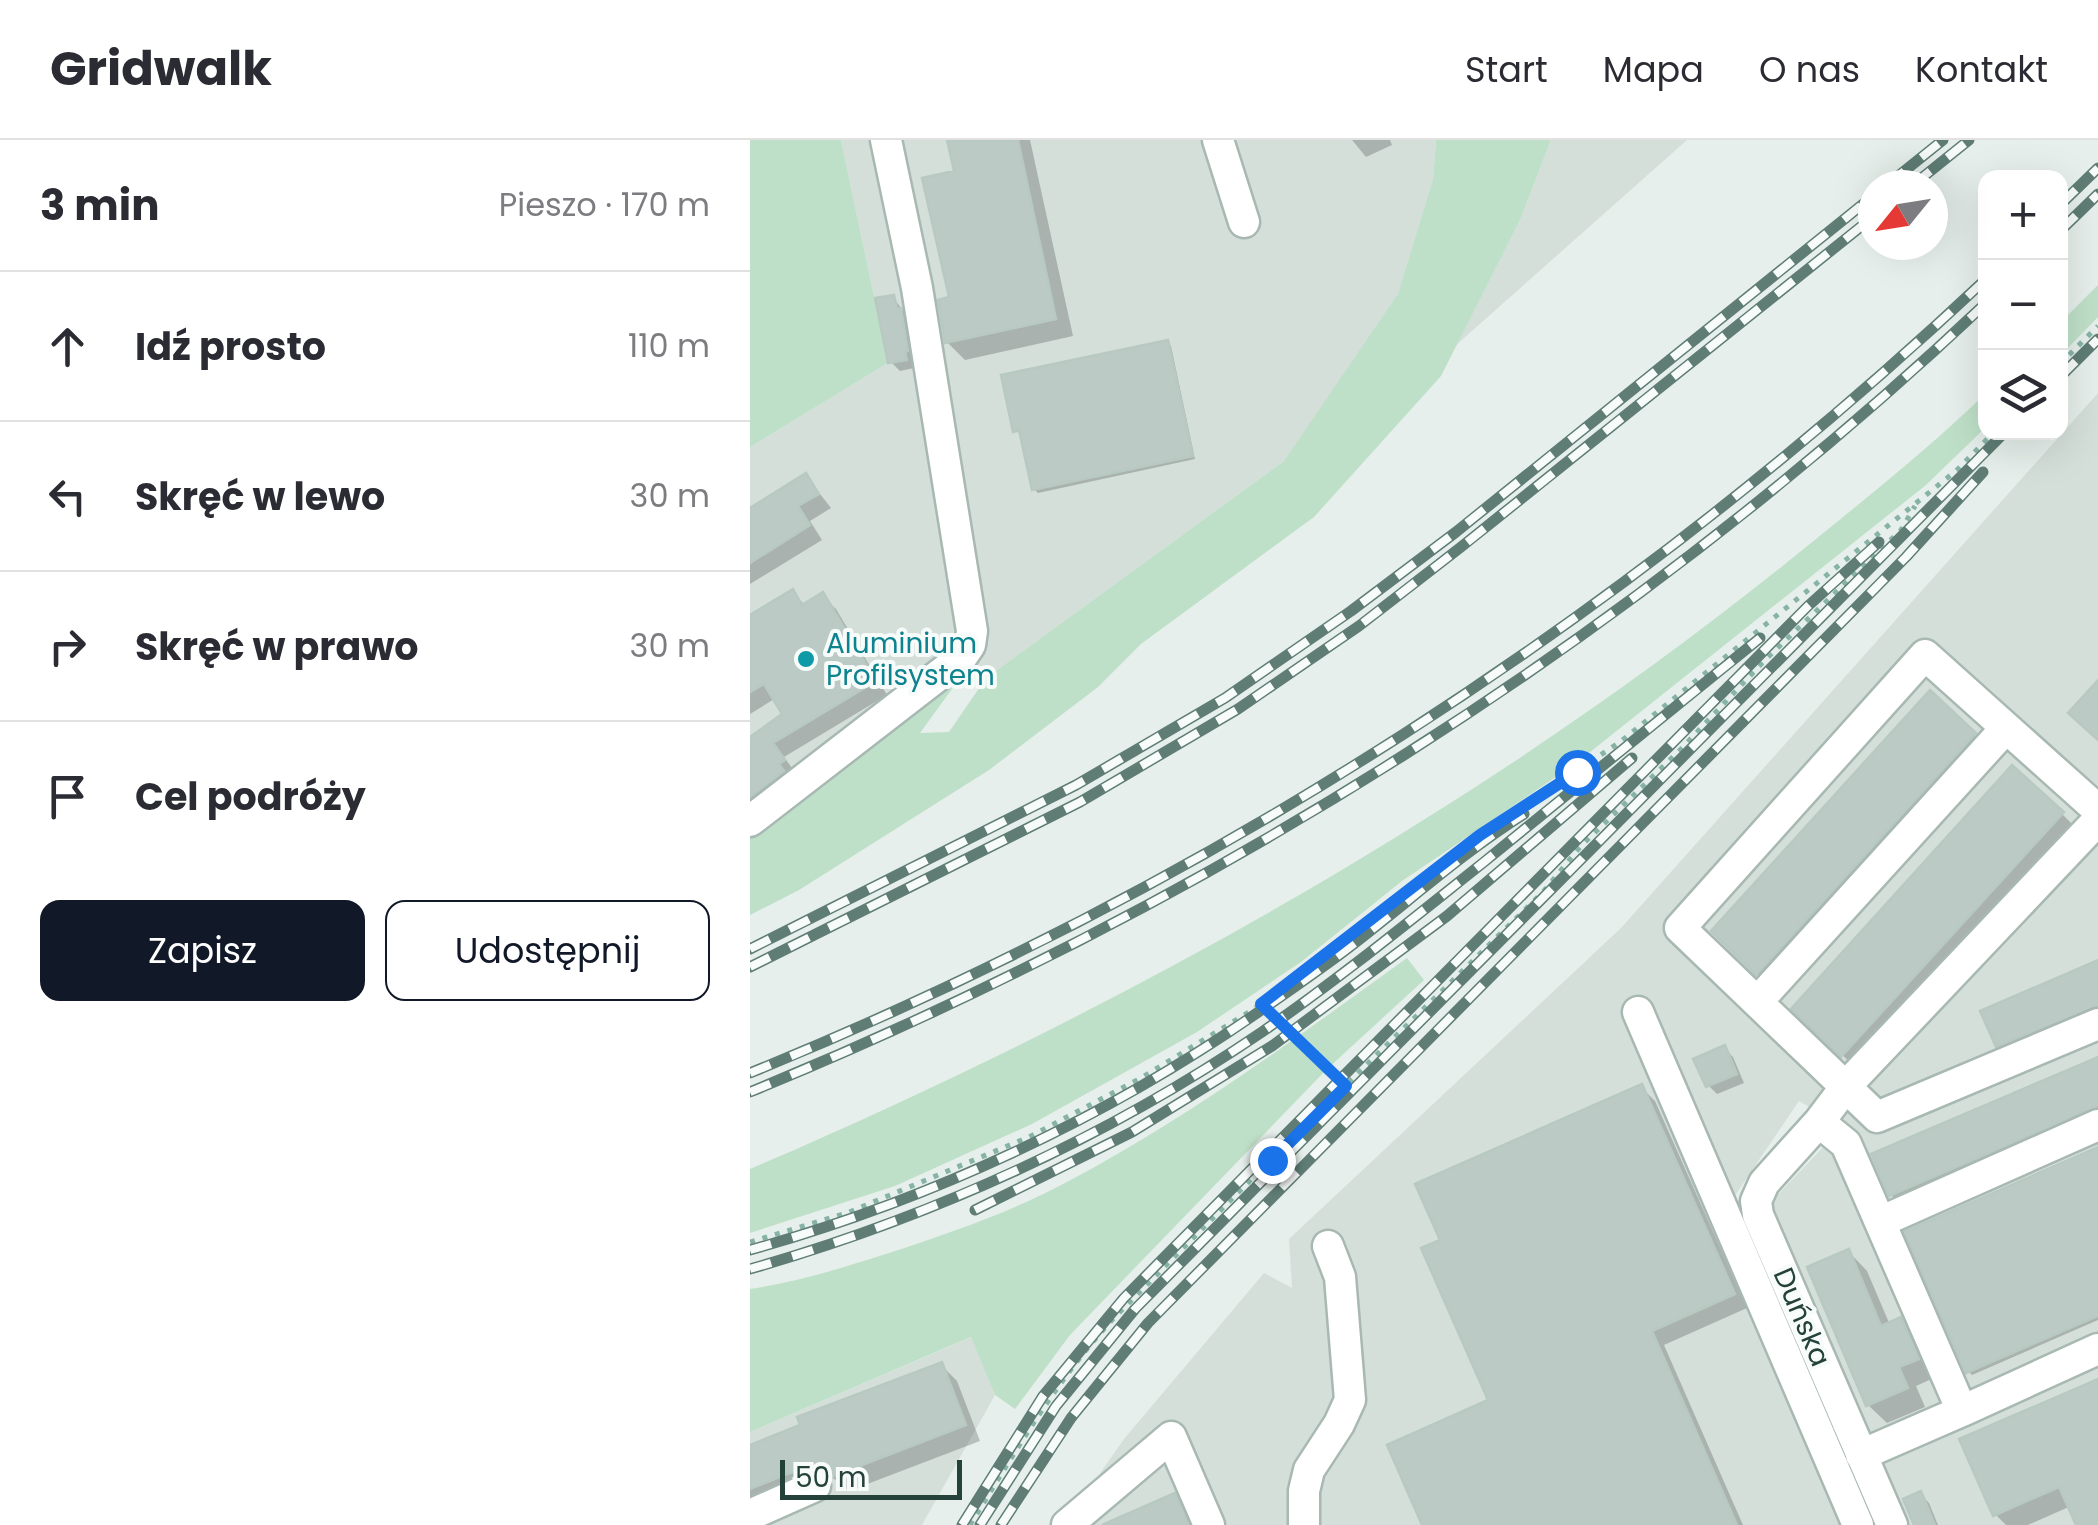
<!DOCTYPE html>
<html lang="pl">
<meta charset="utf-8">
<style>
body{margin:0;font-family:Poppins,sans-serif;background:#f2f2f3;color:#2b2b33}
.controls{position:absolute;right:30px;top:30px;display:grid;overflow:hidden;border-radius:20px;box-shadow:0 10px 40px #0002}
.controls button{width:90px;height:90px;display:grid;place-items:center;padding:0;border:0;border-bottom:2px solid #e1e1e2;background:#fff;color:#2b2b33;font:50px sans-serif}
.compass{position:absolute;left:1108px;top:30px;width:90px;height:90px;border-radius:50%;background:#fff;box-shadow:0 10px 40px #0002;rotate:240deg}
.scale{position:absolute;left:30px;bottom:25px;width:182px;box-sizing:border-box;padding-left:10px;border:5px solid #24423a;border-top:0;font-size:28px;line-height:35px;white-space:nowrap;color:#24423a;-webkit-text-stroke:8px #f7fbf9;paint-order:stroke}
.stop{position:absolute;width:30px;height:30px;margin:-22px;border:8px solid #1a73e8;border-radius:50%;background:#fff}
.stop.end{background:#1a73e8;border-color:#fff;box-shadow:0 2px 10px #0008}
.list{margin:0;padding:0;list-style:none}
h2{display:flex;justify-content:space-between;align-items:center;height:130px;margin:0;padding:0 40px;font-size:42px}
h2 small{font-size:32px;font-weight:400;color:#7c7c81}
.list li{display:grid;grid-template-columns:65px 1fr auto;gap:30px;align-items:center;box-sizing:border-box;height:150px;padding:0 40px;border-top:2px solid #e1e1e2}
.list b{display:block;font-size:38px;white-space:nowrap}
.list em{font-size:32px;font-style:normal;color:#7c7c81}
.actions{display:flex;gap:20px;padding:30px 40px}
.actions a{flex:1;padding:22px 0;border:2px solid #111827;border-radius:20px;text-align:center;font-size:35px;color:#111827}
.actions .main{background:#111827;color:#fff}
.icon{flex:none;width:55px;height:55px;fill:none;stroke:currentColor;stroke-width:2;stroke-linecap:round;stroke-linejoin:round}
.map{position:relative;flex:none;width:1348px;height:1385px;overflow:hidden}
header{display:flex;align-items:center;gap:60px;box-sizing:border-box;height:140px;padding:0 50px;background:#fff;border-bottom:2px solid #e1e1e2}
header strong{font-size:48px}
nav{display:flex;gap:55px;margin-inline-start:auto;font-size:35px}
main{display:flex}
aside{flex:1;background:#fff}
.map>svg:first-child{display:block}
.built{fill:#d4dfda}
.green{fill:#bfe0c8}
.shadow{fill:#0003}
.building{fill:#bbcac4;stroke:#b8c9c2;stroke-width:2.5}
.lines{fill:none;stroke-linecap:round;stroke-linejoin:round}
.minor-casing{stroke:#a8b8b2;stroke-width:35}
.path{stroke:#86b3a5;stroke-width:5;stroke-dasharray:5 8;stroke-linecap:butt}
.minor{stroke:#fff;stroke-width:30}
.rail-casing{stroke:#5f7d75;stroke-width:11}
.rail{stroke:#f7fbf9;stroke-width:8;stroke-dasharray:22;stroke-linecap:butt}
.route{stroke:#1a73e8;stroke-width:12}
.culture-dot{fill:#0f9aa8;stroke:#f7fbf9;stroke-width:4}
.labels{text-anchor:middle;dominant-baseline:central;stroke-width:8;stroke-linejoin:round;paint-order:stroke}
.culture-label{font-size:28px;fill:#0d838f;stroke:#f7fbf9;text-anchor:start}
.street-label{font-size:28px;fill:#24423a;stroke:#f7fbf9}
</style>
<header>
<strong>Gridwalk</strong>
<nav><a>Start</a><a>Mapa</a><a>O nas</a><a>Kontakt</a></nav>
</header>
<main>
<aside>
<h2>3 min<small>Pieszo · 170 m</small></h2>
<ul class="list">
<li><svg class="icon" aria-label="ahead" viewBox="0 0 24 24"><path d="M12 20V5M6 11l6-6 6 6"/></svg><div><b>Idź prosto</b></div><em>110 m</em></li>
<li><svg class="icon" aria-label="left" viewBox="0 0 24 24"><path d="M17 20v-9H6M10 6l-5 5 5 5"/></svg><div><b>Skręć w lewo</b></div><em>30 m</em></li>
<li><svg class="icon" aria-label="right" viewBox="0 0 24 24"><path d="M7 20v-9h11M14 6l5 5-5 5"/></svg><div><b>Skręć w prawo</b></div><em>30 m</em></li>
<li><svg class="icon" aria-label="arrive" viewBox="0 0 24 24"><path d="M6 21V4h12l-3 4 3 4H6"/></svg><div><b>Cel podróży</b></div></li>
</ul>
<div class="actions"><a class="main">Zapisz</a><a>Udostępnij</a></div>
</aside>
<div class="map">
<svg width="1348" height="1385" viewBox="0 0 1348 1385">
<rect width="100%" height="100%" fill="#e6efeb"/>
<path class="built" d="M 91,0 L 686,0 L 683,39 L 648,155 L 605,232 L 534,321 L 236,538 L 218,527 L 0,697 L 0,307 L 138,223 Z
M 801,0 L 937,0 L 705,206 L 770,80 Z
M 1348,253 L 1348,1385 L 1155,1385 L 1017,1066 L 1093,986 L 1049,961 L 984,1057 L 1124,1385 L 314,1385 L 374,1299 L 514,1133 L 542,1148 L 539,1099 L 871,788 Z
M 222,1197 L 245,1255 L 172,1385 L 0,1385 L 0,1292 Z"/>
<path class="green" d="M 0,0 L 91,0 L 138,223 L 0,307 Z
M 686,0 L 801,0 L 770,80 L 691,236 L 564,377 L 391,504 L 348,547 L 239,630 L 49,750 L 0,775 L 0,697 L 218,527 L 170,593 L 199,592 L 236,538 L 534,321 L 648,154 L 683,39 Z
M 1348,145 L 1348,177 L 1311,215 L 1311,182 Z
M 1235,254 L 1235,288 L 1176,345 L 825,624 L 652,741 L 551,822 L 447,892 L 282,984 L 145,1046 L 0,1093 L 0,1029 C 373,869 729,671 1045,416 C 1110,363 1175,312 1235,254 Z
M 657,818 L 674,840 L 576,930 L 320,1195 L 265,1269 L 245,1255 L 221,1197 L 0,1292 L 0,1149 C 48,1142 92,1128 139,1113 C 199,1093 259,1073 315,1043 C 437,979 546,898 657,818 Z"/>
<path class="shadow" d="M 199,0 L 280,0 L 323,196 L 215,220 L 197,202 L 207,33 Z
M 602,0 L 640,0 L 642,5 L 616,17 Z
M 143,157 L 159,179 L 166,220 L 163,220 L 164,228 L 150,231 L 141,222 Z
M 418,202 L 421,206 L 445,319 L 288,353 L 284,349 L 272,294 L 265,291 Z
M 56,336 L 81,368 L 60,381 L 72,400 L 0,444 L 0,371 Z
M 42,452 L 56,466 L 72,456 L 86,469 L 137,555 L 34,617 L 47,635 L 0,684 L 0,600 L 35,575 L 26,558 L 0,574 L 0,478 Z
M 1180,554 L 1243,613 L 1026,852 L 964,791 Z
M 1312,674 L 1330,692 L 1111,933 L 1045,869 Z
M 1348,823 L 1348,889 L 1266,924 L 1248,905 Z
M 974,908 L 983,917 L 994,943 L 967,954 L 958,945 Z
M 1348,919 L 1348,992 L 1160,1073 L 1141,1055 Z
M 891,947 L 905,961 L 997,1168 L 914,1205 L 993,1385 L 674,1385 L 742,1262 L 693,1101 Z
M 1348,1011 L 1348,1180 L 1222,1235 L 1218,1231 Z
M 1099,1112 L 1117,1131 L 1140,1185 L 1150,1180 L 1169,1199 L 1186,1237 L 1166,1246 L 1175,1267 L 1137,1283 L 1118,1265 Z
M 191,1225 L 207,1241 L 230,1301 L 99,1351 L 83,1338 L 0,1371 L 0,1308 Z
M 1348,1241 L 1348,1385 L 1329,1385 L 1321,1366 L 1278,1385 L 1256,1385 L 1245,1374 Z
M 1170,1354 L 1179,1363 L 1188,1385 L 1166,1385 Z
M 424,1356 L 443,1375 L 447,1385 L 359,1385 Z"/>
<path class="building" d="M 197,0 L 268,0 L 306,179 L 195,203 L 188,160 L 199,157 L 172,38 L 204,31 Z
M 144,155 L 147,169 L 151,168 L 158,211 L 155,212 L 157,220 L 138,223 L 125,158 Z
M 418,200 L 443,316 L 282,350 L 269,290 L 263,292 L 251,235 Z
M 56,333 L 69,354 L 48,366 L 60,385 L 0,423 L 0,368 Z
M 43,449 L 52,465 L 73,452 L 126,541 L 23,603 L 35,620 L 29,624 L 34,631 L 0,657 L 0,597 L 32,574 L 14,544 L 0,552 L 0,475 Z
M 1348,540 L 1348,600 L 1318,573 Z
M 1180,550 L 1226,593 L 1006,835 L 961,791 Z
M 1262,625 L 1314,672 L 1091,917 L 1041,869 Z
M 1348,820 L 1348,866 L 1246,907 L 1230,871 Z
M 975,905 L 987,934 L 956,947 L 943,919 Z
M 1348,917 L 1348,966 L 1139,1056 L 1121,1014 Z
M 892,944 L 985,1154 L 902,1191 L 987,1385 L 672,1385 L 637,1305 L 738,1260 L 671,1108 L 690,1100 L 665,1044 Z
M 1348,1007 L 1348,1176 L 1216,1233 L 1154,1092 Z
M 1099,1109 L 1131,1186 L 1151,1177 L 1169,1219 L 1149,1227 L 1158,1248 L 1116,1266 L 1057,1127 Z
M 192,1222 L 216,1285 L 81,1337 L 65,1323 L 0,1349 L 0,1305 L 50,1285 L 47,1277 Z
M 1348,1239 L 1348,1385 L 1326,1385 L 1309,1347 L 1243,1376 L 1209,1299 Z
M 1171,1351 L 1185,1385 L 1164,1385 L 1153,1359 Z
M 425,1353 L 439,1385 L 352,1385 Z"/>
<g class="lines">
<g class="minor-casing">
<path id="minor" d="M 468,0 L 494,82
M 1348,670 L 1175,515 L 930,788 L 1127,977 L 1348,884
M 0,681 L 211,518 L 220,505 L 222,491 L 167,148 L 136,0
M 1008,861 L 1256,588
M 888,872 L 1108,1385
M 1069,982 L 1096,1004 L 1212,1271 L 1348,1209
M 1130,1082 L 1348,985
M 1111,1315 L 1212,1271
M 0,1375 L 65,1346
M 317,1385 L 421,1297 L 459,1385
M 554,1385 L 554,1351 L 559,1330 L 589,1284 L 600,1260 L 590,1137 L 578,1106
M 1142,1385 L 1008,1075 L 1006,1061 L 1014,1043 L 1069,982 L 1097,945 L 1348,680"/>
</g>
<path class="path" d="M 1310,224 L 1348,186
M 512,864 L 595,946
M 0,1102 L 97,1073 L 279,997 L 391,938 L 504,869 L 730,695 L 870,602 L 1207,330 L 1244,292
M 220,1385 C 264,1314 305,1242 362,1180 L 563,977 L 793,752 L 830,707 L 931,609 L 1014,521 L 1151,390 L 1165,366"/>
<use href="#minor" class="minor"/>
<g class="rail-casing">
<path id="rail" d="M 1137,45 L 1193,0
M 1163,45 L 1219,0
M 1310,65 L 1348,28
M 1310,91 L 1348,54
M 1310,237 L 1348,199
M 0,809 L 326,645 L 475,558 L 601,471 L 706,392 L 1123,56
M 0,827 L 330,662 L 488,569 L 609,486 L 711,407 L 1123,77
M 0,933 C 458,747 876,478 1236,139
M 0,952 C 457,765 877,502 1236,163
M 225,1070 L 382,992 L 522,906 L 697,776 L 882,618
M 0,1110 C 179,1060 354,979 507,873 C 536,853 565,833 593,812 C 654,766 709,715 774,674
M 0,1129 C 181,1077 356,998 512,892 C 589,839 661,780 734,722 C 826,647 918,573 1010,498
M 212,1385 L 293,1256 L 374,1158 L 1058,466 L 1129,402
M 230,1385 L 306,1266 L 385,1169 L 1255,292
M 251,1385 L 321,1278 L 398,1183 L 1156,417 L 1233,332"/>
</g>
<use href="#rail" class="rail"/>
</g>
<g class="lines">
<path class="route" d="M 522,1020 L 596,946 L 511,864 L 730,695 L 827,632"/>
</g>
<circle class="culture-dot" cx="56" cy="519" r="10"/>
<g class="labels">
<g class="culture-label">
<text x="76" y="503">Aluminium<tspan x="76" dy="32">Profilsystem</tspan></text>
</g>
<g class="street-label">
<text transform="translate(1052 1177) rotate(67)">Duńska</text>
</g>
</g>
</svg>
<div class="controls">
<button>+</button>
<button>−</button>
<button><svg class="icon" aria-label="layers" viewBox="0 0 24 24"><path d="M12 4l9 5-9 5-9-5zM3 14l9 5 9-5"/></svg></button>
</div>
<svg class="compass" viewBox="-18 -18 36 36"><path d="M0-13l5 13h-10z" fill="#e53935"/><path d="M0 13l5-13h-10z" fill="#7c7c81"/></svg>
<div class="scale">50 m</div>
<div class="stop" style="left:827px;top:632px"></div>
<div class="stop end" style="left:522px;top:1020px"></div>
</div>
</main>
